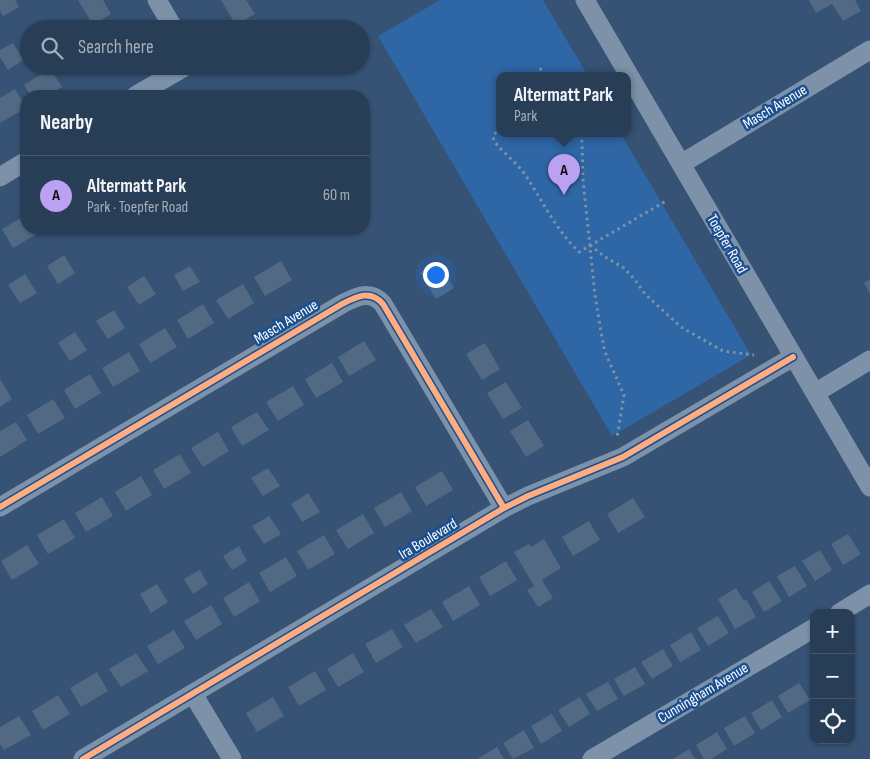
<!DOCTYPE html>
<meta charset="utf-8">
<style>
body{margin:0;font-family:"Sofia Sans Condensed",sans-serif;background:#344961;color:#f1f3f6}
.controls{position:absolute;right:15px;bottom:15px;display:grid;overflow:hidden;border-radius:10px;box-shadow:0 1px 4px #0004}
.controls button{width:45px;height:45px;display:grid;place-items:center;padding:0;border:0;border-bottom:1px solid #44576d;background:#283e57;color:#f1f3f6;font:25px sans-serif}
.you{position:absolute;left:435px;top:274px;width:18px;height:18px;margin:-12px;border:4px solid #fff;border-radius:50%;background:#1a73e8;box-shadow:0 0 0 8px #1a73e833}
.badge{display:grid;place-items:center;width:32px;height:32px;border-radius:50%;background:#bca0f2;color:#111;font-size:16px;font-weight:700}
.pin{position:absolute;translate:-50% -41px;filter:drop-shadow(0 1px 2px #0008)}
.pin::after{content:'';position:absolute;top:26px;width:18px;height:15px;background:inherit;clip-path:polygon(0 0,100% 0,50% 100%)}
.popup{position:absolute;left:496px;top:72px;width:135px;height:65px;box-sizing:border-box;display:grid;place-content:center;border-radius:10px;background:#283e57;filter:drop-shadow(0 1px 4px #0005);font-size:16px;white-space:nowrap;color:#a5aeba}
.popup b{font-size:19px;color:#f1f3f6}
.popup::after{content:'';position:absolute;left:50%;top:100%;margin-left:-10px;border:10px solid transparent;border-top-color:#283e57}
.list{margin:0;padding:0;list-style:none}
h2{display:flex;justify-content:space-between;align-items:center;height:65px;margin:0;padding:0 20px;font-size:21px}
h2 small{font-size:16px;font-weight:400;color:#a5aeba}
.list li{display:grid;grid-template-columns:32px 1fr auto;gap:15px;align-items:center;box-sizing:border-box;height:80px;padding:0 20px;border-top:1px solid #44576d}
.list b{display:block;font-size:19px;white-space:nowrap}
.list p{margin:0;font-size:16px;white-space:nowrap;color:#a5aeba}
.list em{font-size:16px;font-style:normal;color:#a5aeba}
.icon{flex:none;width:28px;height:28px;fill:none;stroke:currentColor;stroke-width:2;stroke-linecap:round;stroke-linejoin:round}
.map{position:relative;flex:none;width:870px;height:759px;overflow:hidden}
.search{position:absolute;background:#283e57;box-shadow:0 1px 4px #0004;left:20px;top:20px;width:350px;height:55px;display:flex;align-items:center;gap:12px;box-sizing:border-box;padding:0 18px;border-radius:28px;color:#a5aeba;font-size:19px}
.panel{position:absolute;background:#283e57;box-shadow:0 1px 4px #0004;left:20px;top:90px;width:350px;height:145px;border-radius:20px}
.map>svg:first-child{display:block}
.green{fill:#2f66a5}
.building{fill:#526984}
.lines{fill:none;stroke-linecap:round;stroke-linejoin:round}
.path{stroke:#7d92a8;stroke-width:3;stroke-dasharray:2.5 4;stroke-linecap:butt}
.minor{stroke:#7d92a8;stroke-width:19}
.cycleway-casing{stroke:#1b4f8f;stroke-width:9}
.cycleway{stroke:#ffac80;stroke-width:6}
.labels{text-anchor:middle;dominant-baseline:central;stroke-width:5;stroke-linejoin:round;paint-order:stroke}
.street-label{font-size:15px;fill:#fff;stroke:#1b4f8f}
</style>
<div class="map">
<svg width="870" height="759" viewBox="0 0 870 759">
<rect width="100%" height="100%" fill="#365274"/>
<path class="green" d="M 440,0 L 543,0 L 588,76 L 500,76 L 500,134 L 621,134 L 751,355 L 612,436 L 378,36 Z"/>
<path class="building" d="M 0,0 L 15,0 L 19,7 L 3,16 L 0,11 Z
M 78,0 L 103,0 L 111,14 L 93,25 Z
M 221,0 L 246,0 L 255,14 L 236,25 Z
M 809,0 L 855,0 L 861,11 L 843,21 L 832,4 L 816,13 Z
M 117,22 L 121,29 L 106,29 Z
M 13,43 L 23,60 L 8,70 L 0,57 L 0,50 Z
M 50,69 L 62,87 L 47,96 L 31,96 L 24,85 Z
M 15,89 L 26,108 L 0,123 L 0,98 Z
M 26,215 L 26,229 L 38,229 L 40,232 L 13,248 L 2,229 Z
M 64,255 L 75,273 L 58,284 L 47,266 Z
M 281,261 L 292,280 L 265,296 L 254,277 Z
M 438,262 L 454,288 L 436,299 L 420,273 Z
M 190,266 L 200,282 L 183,291 L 174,275 Z
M 25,274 L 37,293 L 20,303 L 8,285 Z
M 144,276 L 156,294 L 139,305 L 127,287 Z
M 870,279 L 870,294 L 864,283 Z
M 243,284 L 254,303 L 228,319 L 216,300 Z
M 203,304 L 214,323 L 188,339 L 177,320 Z
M 114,310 L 125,328 L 108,339 L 96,321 Z
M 165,328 L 177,347 L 150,363 L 139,344 Z
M 75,332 L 87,350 L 70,361 L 58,343 Z
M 364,341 L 376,360 L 349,376 L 338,357 Z
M 485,343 L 500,369 L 482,380 L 466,354 Z
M 129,352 L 140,371 L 113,387 L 102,368 Z
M 332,363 L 343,382 L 316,398 L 305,379 Z
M 90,374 L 101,393 L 75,409 L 64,390 Z
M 0,379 L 12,399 L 0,407 Z
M 506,382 L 522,408 L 503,419 L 487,393 Z
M 293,386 L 304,405 L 278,421 L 266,402 Z
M 53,399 L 65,418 L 38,434 L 27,415 Z
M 257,412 L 269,430 L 242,446 L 231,427 Z
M 528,420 L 544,446 L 526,457 L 510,431 Z
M 16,422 L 27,440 L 0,457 L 0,431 Z
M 218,432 L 229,451 L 203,467 L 191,448 Z
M 180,454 L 191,473 L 164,489 L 153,470 Z
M 268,468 L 280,486 L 263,496 L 251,478 Z
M 442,471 L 453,490 L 426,506 L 415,487 Z
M 141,476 L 152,495 L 126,511 L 115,492 Z
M 401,492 L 412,511 L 385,527 L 374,508 Z
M 308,493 L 320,512 L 302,522 L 291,504 Z
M 102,497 L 113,516 L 86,532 L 75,513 Z
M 633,498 L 645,517 L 618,533 L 607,514 Z
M 363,514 L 374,533 L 348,549 L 336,530 Z
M 269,516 L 281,534 L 264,544 L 252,526 Z
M 64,519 L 75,538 L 48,554 L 37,535 Z
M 589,521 L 600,540 L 573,556 L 562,537 Z
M 848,534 L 861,554 L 843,565 L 831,544 Z
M 324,535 L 335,554 L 308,570 L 297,551 Z
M 544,539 L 561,568 L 542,580 L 553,598 L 538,607 L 527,590 L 534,586 L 514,552 L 529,544 L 531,547 Z
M 27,545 L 39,564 L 12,580 L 1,561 Z
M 239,546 L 247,561 L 232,570 L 223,556 Z
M 820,550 L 832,570 L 815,581 L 802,561 Z
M 286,557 L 297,576 L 270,592 L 259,573 Z
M 506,561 L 517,580 L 490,596 L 479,577 Z
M 795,566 L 807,586 L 789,597 L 777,576 Z
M 200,570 L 208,584 L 193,594 L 184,579 Z
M 769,581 L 782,601 L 764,612 L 752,592 Z
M 249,582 L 260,601 L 234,617 L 223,598 Z
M 157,584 L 168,602 L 151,613 L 140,594 Z
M 469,586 L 480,605 L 453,621 L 442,602 Z
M 736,588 L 744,601 L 746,599 L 756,617 L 735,629 L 718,599 Z
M 211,605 L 222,624 L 196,640 L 184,621 Z
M 431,609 L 443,627 L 416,643 L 404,625 Z
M 718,616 L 729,633 L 708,646 L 697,628 Z
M 392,629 L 403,647 L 376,663 L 365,644 Z
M 174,630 L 185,648 L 158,664 L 147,646 Z
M 691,632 L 701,650 L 680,662 L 670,645 Z
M 663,649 L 673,666 L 652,679 L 641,662 Z
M 136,653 L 148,671 L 121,687 L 109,669 Z
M 353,653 L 364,672 L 338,687 L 327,669 Z
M 635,667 L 645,684 L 624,696 L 614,679 Z
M 315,671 L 326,690 L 299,706 L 288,687 Z
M 97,672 L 108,691 L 81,707 L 70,688 Z
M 608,682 L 618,699 L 597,711 L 586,694 Z
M 799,683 L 810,700 L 788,713 L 778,696 Z
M 58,695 L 70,714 L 43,730 L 32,711 Z
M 273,697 L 284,716 L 257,732 L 246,713 Z
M 580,697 L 590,714 L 569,727 L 558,710 Z
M 772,700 L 782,717 L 761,730 L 751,713 Z
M 552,714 L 562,731 L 541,744 L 531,726 Z
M 19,716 L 31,735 L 4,750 L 0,744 L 0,727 Z
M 745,716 L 755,733 L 734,746 L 724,728 Z
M 524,730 L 534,748 L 513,759 L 503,743 Z
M 717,732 L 727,749 L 711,759 L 704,759 L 696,745 Z
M 497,747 L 504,759 L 477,759 Z
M 689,749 L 695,759 L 673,759 Z"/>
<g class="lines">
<path class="path" d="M 540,68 L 545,76
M 586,76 L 591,73
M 500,127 L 493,136 L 494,141 C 504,154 519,164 528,179 C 544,204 557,231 579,252 L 666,201
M 579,134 L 582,142 L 583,180 L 595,295 L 601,332 L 605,352 L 624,395 L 617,438
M 590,245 L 605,257 L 624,268 L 635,280 L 645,294 L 681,327 L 723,351 L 754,355"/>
<path class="minor" d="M 157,0 L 174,29
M 585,0 L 870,487
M 135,96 L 186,66
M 681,164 L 870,50
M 0,177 L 26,161
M 815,393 L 870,360
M 0,507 L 342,304 C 356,297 370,289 383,304 L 504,508
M 839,613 L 870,594
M 193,694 L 232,759
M 83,759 L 504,508 L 528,496 L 623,457 L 793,357
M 592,759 L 814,628"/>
<g class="cycleway-casing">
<path id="cycleway" d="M 0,507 L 342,304 C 356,297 370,289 383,304 L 504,508
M 83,759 L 504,508 L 528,496 L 623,457 L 793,357"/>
</g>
<use href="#cycleway" class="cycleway"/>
</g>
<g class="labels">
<g class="street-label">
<text transform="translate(775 107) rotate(-31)">Masch Avenue</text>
<text transform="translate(727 244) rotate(60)">Toepfer Road</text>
<text transform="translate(286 322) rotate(-31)">Masch Avenue</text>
<text transform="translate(428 539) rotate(-31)">Ira Boulevard</text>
<text transform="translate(703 693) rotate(-31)">Cunningham Avenue</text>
</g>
</g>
</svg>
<div class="controls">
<button>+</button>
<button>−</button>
<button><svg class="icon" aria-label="locate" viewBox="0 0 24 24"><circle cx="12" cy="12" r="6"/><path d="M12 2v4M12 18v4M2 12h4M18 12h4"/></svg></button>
</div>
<div class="you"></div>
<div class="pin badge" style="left:564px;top:195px">A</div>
<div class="popup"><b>Altermatt Park</b>Park</div>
<div class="search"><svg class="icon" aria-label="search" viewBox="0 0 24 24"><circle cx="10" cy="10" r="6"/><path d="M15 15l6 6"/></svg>Search here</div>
<section class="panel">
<h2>Nearby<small></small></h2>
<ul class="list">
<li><span class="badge">A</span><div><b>Altermatt Park</b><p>Park · Toepfer Road</p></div><em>60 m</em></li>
</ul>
</section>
</div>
